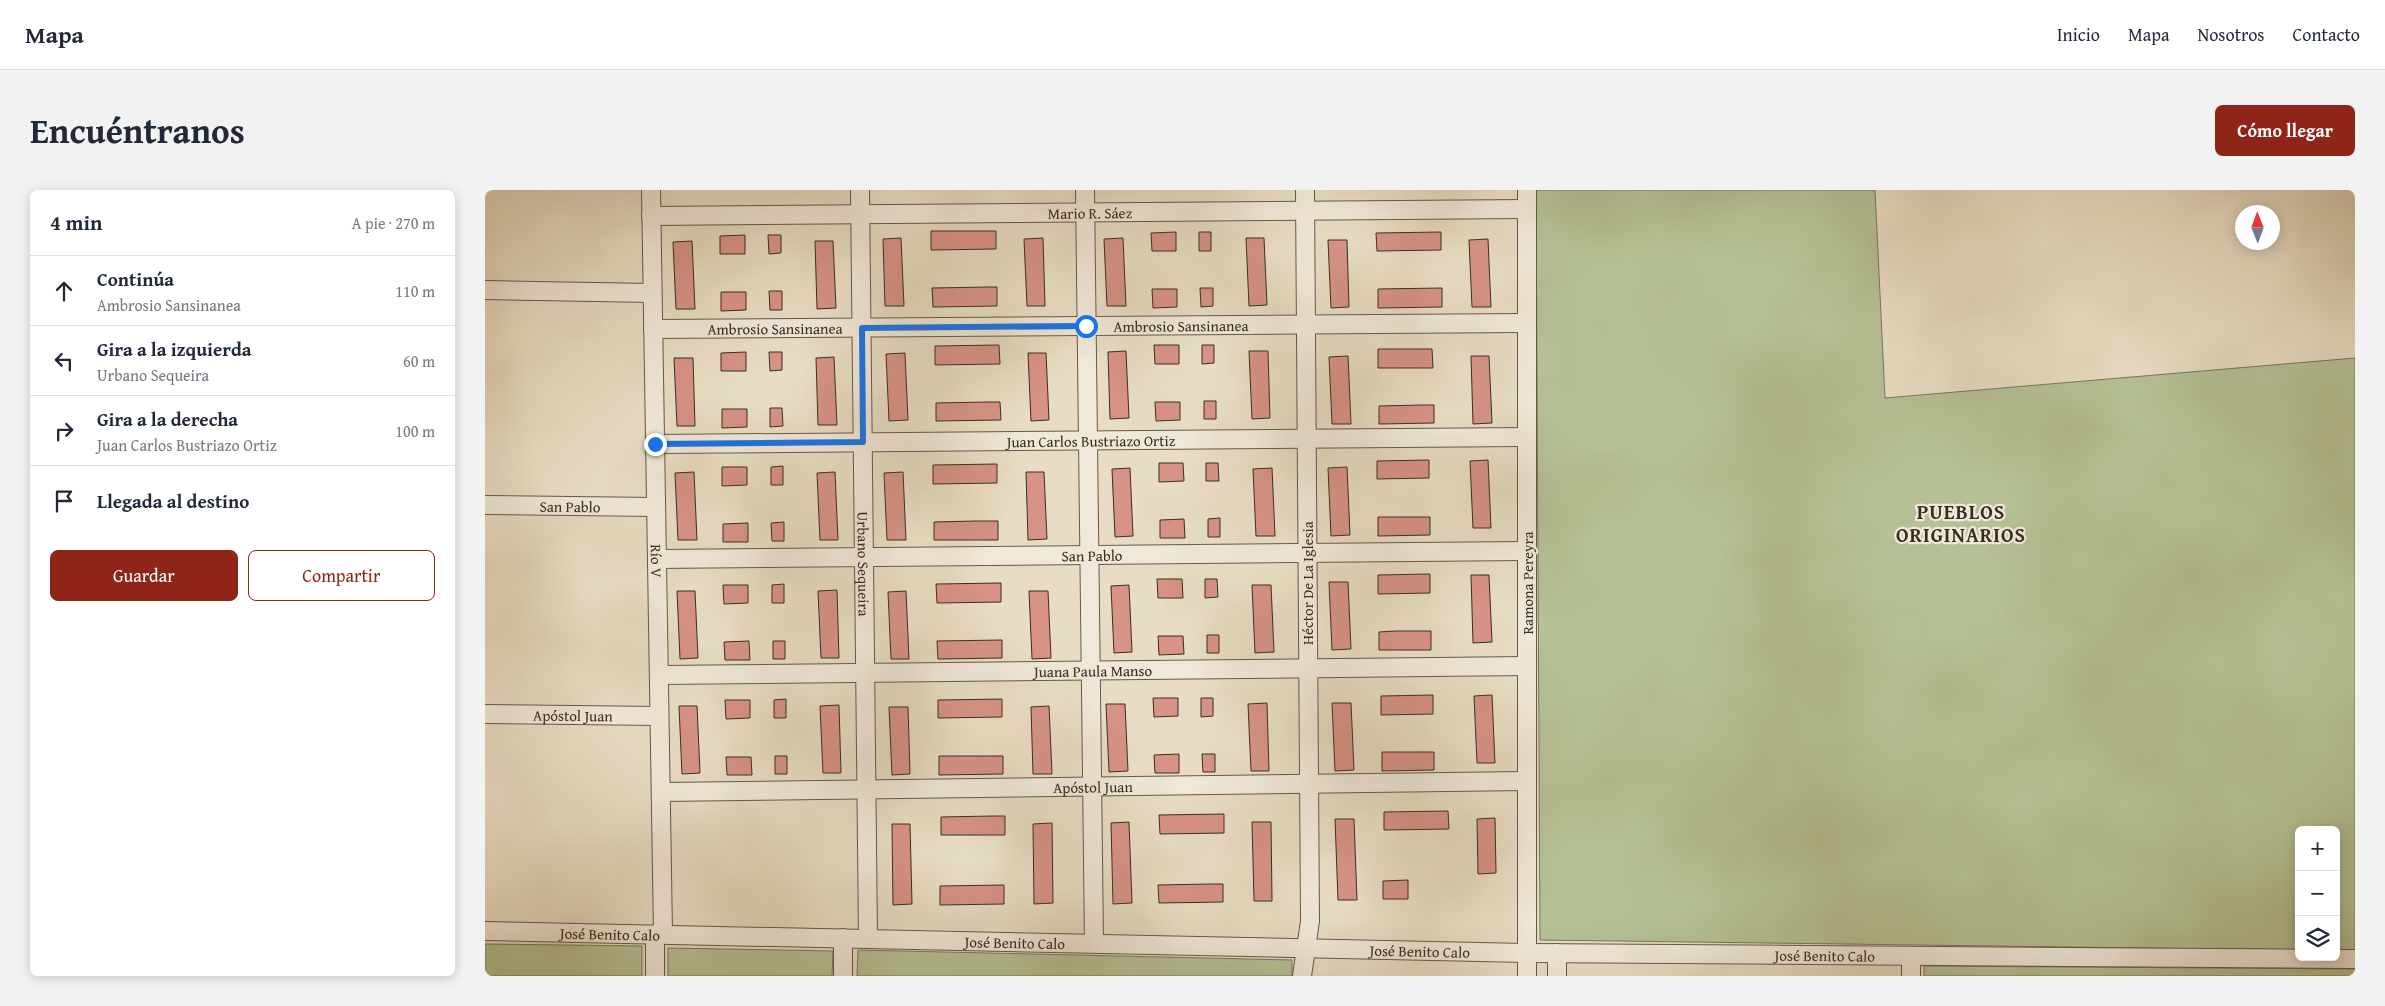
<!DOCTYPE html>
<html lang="es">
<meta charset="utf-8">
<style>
body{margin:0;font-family:"Gentium Book Plus",serif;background:#f2f2f3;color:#1f2937}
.controls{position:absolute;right:15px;bottom:15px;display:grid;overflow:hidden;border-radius:8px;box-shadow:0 2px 12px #0003}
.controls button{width:45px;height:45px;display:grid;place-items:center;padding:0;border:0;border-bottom:1px solid #e0e1e3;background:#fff;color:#1f2937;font:25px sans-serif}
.compass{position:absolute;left:1750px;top:15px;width:45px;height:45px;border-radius:50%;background:#fff;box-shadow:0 2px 12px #0003;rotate:359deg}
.stop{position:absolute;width:15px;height:15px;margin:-11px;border:4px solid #1a73e8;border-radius:50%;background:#fff}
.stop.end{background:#1a73e8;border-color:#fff;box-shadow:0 1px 5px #0008}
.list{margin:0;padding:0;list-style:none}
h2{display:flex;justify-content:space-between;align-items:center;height:65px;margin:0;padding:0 20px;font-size:21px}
h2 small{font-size:16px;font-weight:400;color:#747a83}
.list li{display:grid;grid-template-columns:32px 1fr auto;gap:15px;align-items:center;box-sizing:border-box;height:70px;padding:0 20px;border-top:1px solid #e0e1e3}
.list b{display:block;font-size:19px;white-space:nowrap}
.list p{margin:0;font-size:16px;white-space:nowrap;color:#747a83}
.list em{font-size:16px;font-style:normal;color:#747a83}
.actions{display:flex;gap:10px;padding:15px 20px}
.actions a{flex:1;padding:11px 0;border:1px solid #8f2418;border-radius:8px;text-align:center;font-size:18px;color:#8f2418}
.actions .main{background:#8f2418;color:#fff}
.icon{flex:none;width:28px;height:28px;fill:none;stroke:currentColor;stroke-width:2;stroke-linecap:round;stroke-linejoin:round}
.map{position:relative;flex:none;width:1870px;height:786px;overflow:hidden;border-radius:8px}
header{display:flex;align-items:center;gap:30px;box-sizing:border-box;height:70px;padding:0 25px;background:#fff;border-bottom:1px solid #e0e1e3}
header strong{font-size:24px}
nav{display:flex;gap:28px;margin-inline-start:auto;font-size:18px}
.intro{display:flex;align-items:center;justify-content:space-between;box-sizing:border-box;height:120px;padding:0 30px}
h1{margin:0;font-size:35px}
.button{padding:12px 22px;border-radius:8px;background:#8f2418;color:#fff;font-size:18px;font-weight:700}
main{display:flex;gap:30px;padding:0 30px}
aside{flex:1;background:#fff;border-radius:8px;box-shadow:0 2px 12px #0003}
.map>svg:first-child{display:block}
.green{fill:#b5c195;stroke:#78765c}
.building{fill:#d79386;stroke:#3b2c22}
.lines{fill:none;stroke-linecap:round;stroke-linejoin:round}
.minor-casing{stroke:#66584a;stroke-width:20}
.minor{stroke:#f0e9d9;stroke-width:18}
.route{stroke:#1a73e8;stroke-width:6}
.labels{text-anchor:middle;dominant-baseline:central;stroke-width:4.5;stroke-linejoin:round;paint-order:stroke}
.street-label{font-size:15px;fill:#3b2c22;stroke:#f0e9d9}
.district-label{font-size:20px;font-weight:bold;letter-spacing:1px;fill:#3b2c22;stroke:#f0e9d9}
</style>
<header>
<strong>Mapa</strong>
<nav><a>Inicio</a><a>Mapa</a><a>Nosotros</a><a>Contacto</a></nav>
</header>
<div class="intro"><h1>Encuéntranos</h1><a class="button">Cómo llegar</a></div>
<main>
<aside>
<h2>4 min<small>A pie · 270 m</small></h2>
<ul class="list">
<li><svg class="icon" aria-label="ahead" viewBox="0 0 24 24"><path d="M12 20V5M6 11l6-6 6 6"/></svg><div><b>Continúa</b><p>Ambrosio Sansinanea</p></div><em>110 m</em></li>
<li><svg class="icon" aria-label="left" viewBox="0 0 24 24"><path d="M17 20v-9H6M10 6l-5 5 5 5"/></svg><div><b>Gira a la izquierda</b><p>Urbano Sequeira</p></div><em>60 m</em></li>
<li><svg class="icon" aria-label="right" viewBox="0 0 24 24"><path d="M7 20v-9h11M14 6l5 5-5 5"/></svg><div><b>Gira a la derecha</b><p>Juan Carlos Bustriazo Ortiz</p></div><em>100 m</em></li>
<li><svg class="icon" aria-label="arrive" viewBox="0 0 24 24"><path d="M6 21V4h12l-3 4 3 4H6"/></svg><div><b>Llegada al destino</b></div></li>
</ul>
<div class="actions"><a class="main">Guardar</a><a>Compartir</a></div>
</aside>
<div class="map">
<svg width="1870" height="786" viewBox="0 0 1870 786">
<rect width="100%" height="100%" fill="#e8ddc4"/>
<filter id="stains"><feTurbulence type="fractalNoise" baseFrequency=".004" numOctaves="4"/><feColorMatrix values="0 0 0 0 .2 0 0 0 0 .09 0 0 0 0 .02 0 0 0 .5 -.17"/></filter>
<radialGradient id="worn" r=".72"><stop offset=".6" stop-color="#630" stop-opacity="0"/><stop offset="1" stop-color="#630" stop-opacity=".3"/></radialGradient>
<path class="green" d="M 1051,0 L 1390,0 L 1400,208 L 1870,168 L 1870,760 L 1851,760 L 1851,640 L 1814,640 L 1814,760 L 1055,750 Z
M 0,754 L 157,756 L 157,786 L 0,786 Z
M 183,758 L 348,761 L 347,786 L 183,786 Z
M 373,760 L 807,770 L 807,786 L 372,786 Z
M 1439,776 L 1870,779 L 1870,786 L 1439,786 Z"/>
<path class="building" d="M 446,41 L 511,41 L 511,59 L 446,60 Z
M 691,42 L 691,61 L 667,61 L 666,43 Z
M 714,42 L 726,42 L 726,61 L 714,61 Z
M 956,42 L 956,60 L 892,61 L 891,43 Z
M 260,45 L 260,64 L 235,64 L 235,46 Z
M 283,45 L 296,45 L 296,63 L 284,64 Z
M 416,48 L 419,116 L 400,116 L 398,49 Z
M 558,48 L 560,116 L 542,116 L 539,49 Z
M 638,48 L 641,116 L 622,116 L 619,49 Z
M 761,48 L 779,48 L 782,115 L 764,116 Z
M 1003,49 L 1006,117 L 987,117 L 984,50 Z
M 843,50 L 862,50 L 864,117 L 846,118 Z
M 207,51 L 210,119 L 191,119 L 188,52 Z
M 330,51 L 348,51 L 351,118 L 332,119 Z
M 503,97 L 512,97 L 512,116 L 448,117 L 447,98 Z
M 715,98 L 728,98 L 728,116 L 716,117 Z
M 957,98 L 957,117 L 893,118 L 893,99 Z
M 667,99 L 692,99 L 692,117 L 668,118 Z
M 284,101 L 297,101 L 297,120 L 285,120 Z
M 236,102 L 261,102 L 261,120 L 236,121 Z
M 514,155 L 515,174 L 450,175 L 450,156 Z
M 669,155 L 694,155 L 694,174 L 670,174 Z
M 717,155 L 729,155 L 729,173 L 717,174 Z
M 893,159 L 947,159 L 948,178 L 893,178 Z
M 641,161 L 644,228 L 625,229 L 623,162 Z
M 764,161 L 783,161 L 785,228 L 767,229 Z
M 261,162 L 261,181 L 236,181 L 236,163 Z
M 284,162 L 297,162 L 297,180 L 285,181 Z
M 420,163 L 423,230 L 404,231 L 401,164 Z
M 543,163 L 561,163 L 564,230 L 546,231 Z
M 863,166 L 866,234 L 847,234 L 844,167 Z
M 986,166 L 1004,166 L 1007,233 L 988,234 Z
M 349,167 L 352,235 L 333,235 L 331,168 Z
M 189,168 L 208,168 L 210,236 L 192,236 Z
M 719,211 L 731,211 L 731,229 L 719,229 Z
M 502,212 L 515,212 L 516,230 L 451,231 L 451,213 Z
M 670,212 L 695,212 L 695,230 L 671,231 Z
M 936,215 L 949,215 L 949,233 L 894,234 L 894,216 Z
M 285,218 L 297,218 L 298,236 L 285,237 Z
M 237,219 L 262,219 L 262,237 L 237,238 Z
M 944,270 L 944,288 L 892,289 L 892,271 Z
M 1003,270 L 1006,338 L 988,338 L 985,271 Z
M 674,273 L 698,273 L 699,291 L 674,292 Z
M 721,273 L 733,273 L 734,291 L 721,291 Z
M 512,274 L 512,293 L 448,294 L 448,275 Z
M 298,276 L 298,295 L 286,295 L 286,277 Z
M 237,277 L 262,277 L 262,295 L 237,296 Z
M 862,277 L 865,345 L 846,346 L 843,278 Z
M 645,278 L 648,346 L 630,347 L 627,279 Z
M 787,278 L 790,346 L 771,346 L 768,279 Z
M 209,282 L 212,350 L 193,350 L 190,283 Z
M 350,282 L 353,350 L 335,350 L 332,283 Z
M 418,282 L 421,350 L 402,350 L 399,283 Z
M 541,282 L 559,282 L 562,349 L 543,350 Z
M 893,327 L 945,327 L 945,345 L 893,346 Z
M 735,328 L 735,347 L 723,347 L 723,329 Z
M 699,329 L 700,348 L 675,348 L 675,330 Z
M 490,331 L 513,331 L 513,350 L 449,350 L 449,332 Z
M 299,332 L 299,351 L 287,351 L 286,333 Z
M 263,333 L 263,352 L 238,352 L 238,334 Z
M 945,384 L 945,403 L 893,404 L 893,385 Z
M 986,385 L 1004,385 L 1007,452 L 988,453 Z
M 672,389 L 697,389 L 698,408 L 673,408 Z
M 720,389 L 732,389 L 733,407 L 720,408 Z
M 844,392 L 863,392 L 866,459 L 847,460 Z
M 516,393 L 516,412 L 452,413 L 451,394 Z
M 299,394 L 299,413 L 287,413 L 287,395 Z
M 238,395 L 263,395 L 263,413 L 239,414 Z
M 644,395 L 647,462 L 629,463 L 626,396 Z
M 767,395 L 786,395 L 789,462 L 770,463 Z
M 352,400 L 354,468 L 336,468 L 333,401 Z
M 192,401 L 210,401 L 213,468 L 195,469 Z
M 421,401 L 424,469 L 406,469 L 403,402 Z
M 544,401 L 563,401 L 566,468 L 547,469 Z
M 911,441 L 946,441 L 946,460 L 894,460 L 894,442 Z
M 722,445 L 734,445 L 734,463 L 722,463 Z
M 673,446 L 698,446 L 699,464 L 674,465 Z
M 517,450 L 517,468 L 453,469 L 452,451 Z
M 264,451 L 265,470 L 240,470 L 239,452 Z
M 288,451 L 300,451 L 300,469 L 288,469 Z
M 948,505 L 948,524 L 896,525 L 896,506 Z
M 1007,505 L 1010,573 L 992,573 L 989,506 Z
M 668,508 L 693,508 L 693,526 L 669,527 Z
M 716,508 L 728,508 L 728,526 L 716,527 Z
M 301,509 L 301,528 L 289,528 L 289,510 Z
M 517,509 L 517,527 L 453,528 L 453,510 Z
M 240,510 L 265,510 L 265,528 L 241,529 Z
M 782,513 L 784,581 L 766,581 L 763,514 Z
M 847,513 L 866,513 L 869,580 L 850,581 Z
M 621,514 L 640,514 L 643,581 L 624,582 Z
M 354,515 L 356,583 L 338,583 L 335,516 Z
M 194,516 L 212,516 L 215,583 L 197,584 Z
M 564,516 L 567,584 L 548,584 L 546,517 Z
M 404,517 L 423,517 L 425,584 L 407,585 Z
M 897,562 L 949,562 L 949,580 L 897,581 Z
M 694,564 L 694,583 L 670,583 L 669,565 Z
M 717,564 L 730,564 L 730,582 L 718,582 Z
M 290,566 L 302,566 L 302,584 L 290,584 Z
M 454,566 L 518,566 L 518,584 L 454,585 Z
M 241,567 L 266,567 L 267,585 L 242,585 Z
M 963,621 L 964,639 L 899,640 L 899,622 Z
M 739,624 L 739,643 L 675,644 L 674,625 Z
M 507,626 L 520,626 L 520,645 L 456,645 L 456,627 Z
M 1010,628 L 1011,683 L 993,684 L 992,629 Z
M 850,629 L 869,629 L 872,710 L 853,710 Z
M 644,632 L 647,713 L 628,714 L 626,633 Z
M 767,632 L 786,632 L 787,711 L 769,711 Z
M 567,633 L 568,713 L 549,714 L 548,634 Z
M 407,634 L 425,634 L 427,714 L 408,715 Z
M 923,690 L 923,709 L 898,709 L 898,691 Z
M 725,694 L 738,694 L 738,712 L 674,713 L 673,695 Z
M 519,695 L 519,714 L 455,715 L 455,696 Z"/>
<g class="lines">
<g class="minor-casing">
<g id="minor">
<path id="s1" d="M 166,0 L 178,744"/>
<path id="s2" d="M 375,0 L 383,748"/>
<path d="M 600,0 L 609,753"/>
<path id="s3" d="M 166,26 L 1042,19"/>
<path d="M 0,100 L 167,103"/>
<path id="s4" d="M 168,139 L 1042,133"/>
<path id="s5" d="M 170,254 L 1042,247"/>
<path id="s6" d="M 0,315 L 171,317"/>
<path id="s7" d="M 172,369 L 1042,361"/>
<path id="s8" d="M 174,485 L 1042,476"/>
<path id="s9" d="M 0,524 L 174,526"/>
<path id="s10" d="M 176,602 L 1042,591"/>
<path id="s11" d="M 0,741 L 1042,763 L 1870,769"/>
<path d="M 170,744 L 170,786"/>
<path d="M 1426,766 L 1426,786"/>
<path d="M 358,786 L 358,748"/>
<path d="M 817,786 L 825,731 L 820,0"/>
<path d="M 1042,786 L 1042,0"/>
<path d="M 1072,786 L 1072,763"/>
</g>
</g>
<use href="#minor" class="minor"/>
</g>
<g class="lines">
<path class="route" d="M 170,254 L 378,252 L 377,138 L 601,136"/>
</g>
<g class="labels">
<g class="street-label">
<text stroke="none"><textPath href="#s3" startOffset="439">Mario R. Sáez</textPath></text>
<text stroke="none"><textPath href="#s4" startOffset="528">Ambrosio Sansinanea</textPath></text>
<text stroke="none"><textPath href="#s4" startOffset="122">Ambrosio Sansinanea</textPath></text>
<text stroke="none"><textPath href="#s5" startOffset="436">Juan Carlos Bustriazo Ortiz</textPath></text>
<text stroke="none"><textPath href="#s6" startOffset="85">San Pablo</textPath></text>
<text stroke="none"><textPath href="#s7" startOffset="435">San Pablo</textPath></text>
<text stroke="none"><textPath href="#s1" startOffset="371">Río V</textPath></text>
<text stroke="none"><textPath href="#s2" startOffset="374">Urbano Sequeira</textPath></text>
<text transform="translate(822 393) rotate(-90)">Héctor De La Iglesia</text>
<text transform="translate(1042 393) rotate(-90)">Ramona Pereyra</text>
<text stroke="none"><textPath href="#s8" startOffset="434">Juana Paula Manso</textPath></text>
<text stroke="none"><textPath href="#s9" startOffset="88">Apóstol Juan</textPath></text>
<text stroke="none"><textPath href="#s10" startOffset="432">Apóstol Juan</textPath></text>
<text stroke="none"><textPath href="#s11" startOffset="125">José Benito Calo</textPath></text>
<text stroke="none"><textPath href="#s11" startOffset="530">José Benito Calo</textPath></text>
<text stroke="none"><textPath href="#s11" startOffset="935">José Benito Calo</textPath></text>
<text stroke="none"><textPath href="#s11" startOffset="1340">José Benito Calo</textPath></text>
</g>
<g class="district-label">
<text x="1476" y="321">PUEBLOS<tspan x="1476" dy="23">ORIGINARIOS</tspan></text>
</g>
</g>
<rect width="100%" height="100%" filter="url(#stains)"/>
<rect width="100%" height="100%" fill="url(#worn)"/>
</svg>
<div class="controls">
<button>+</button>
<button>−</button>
<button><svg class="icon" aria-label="layers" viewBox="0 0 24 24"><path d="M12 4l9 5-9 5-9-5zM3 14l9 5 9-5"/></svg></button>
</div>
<svg class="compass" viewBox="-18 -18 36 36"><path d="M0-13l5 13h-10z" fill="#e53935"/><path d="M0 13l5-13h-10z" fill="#747a83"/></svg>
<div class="stop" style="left:601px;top:136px"></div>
<div class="stop end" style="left:170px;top:254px"></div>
</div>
</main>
